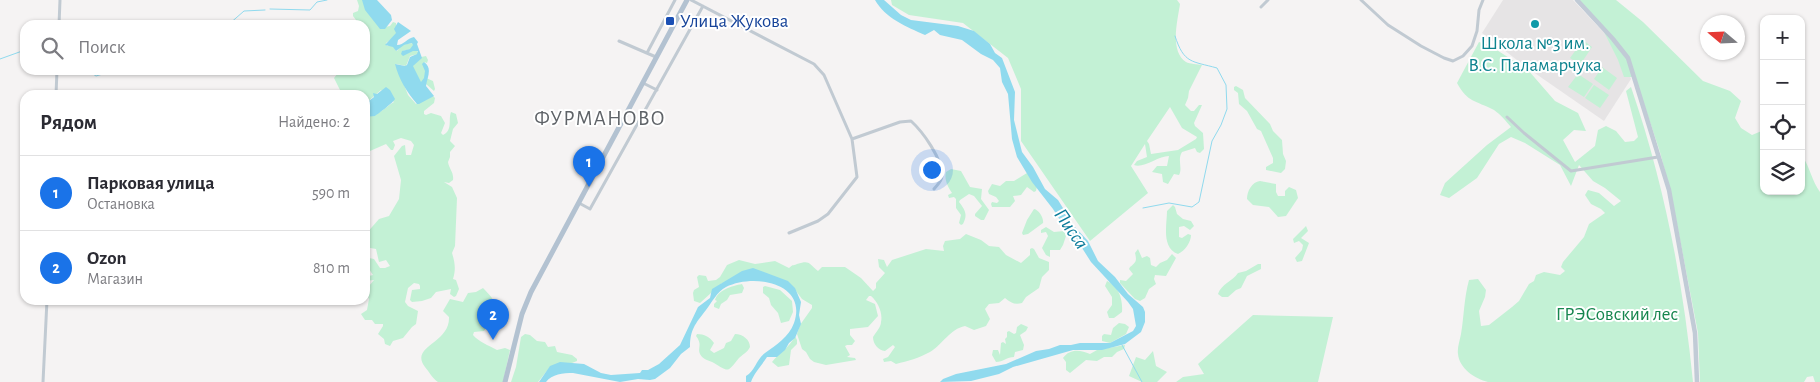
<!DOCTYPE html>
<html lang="ru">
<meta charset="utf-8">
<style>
body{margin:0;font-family:"Alegreya Sans",sans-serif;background:#f2f2f3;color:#2b2b33}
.controls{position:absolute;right:15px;top:15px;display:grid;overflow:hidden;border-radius:10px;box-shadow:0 1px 4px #0004}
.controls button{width:45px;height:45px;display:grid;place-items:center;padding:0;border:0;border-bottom:1px solid #e1e1e2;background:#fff;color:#2b2b33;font:25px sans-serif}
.compass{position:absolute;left:1700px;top:15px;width:45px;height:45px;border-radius:50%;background:#fff;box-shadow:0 1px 4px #0004;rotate:289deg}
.you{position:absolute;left:931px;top:169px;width:18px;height:18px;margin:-12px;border:4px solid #fff;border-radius:50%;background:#1a73e8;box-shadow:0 0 0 8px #1a73e833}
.badge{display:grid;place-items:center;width:32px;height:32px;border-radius:50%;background:#1a73e8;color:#fff;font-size:16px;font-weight:700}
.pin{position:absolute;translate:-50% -41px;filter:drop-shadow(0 1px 2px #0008)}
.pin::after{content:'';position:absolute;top:26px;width:18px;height:15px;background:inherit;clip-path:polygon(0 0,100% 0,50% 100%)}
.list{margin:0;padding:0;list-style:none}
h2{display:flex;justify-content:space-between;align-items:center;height:65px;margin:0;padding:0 20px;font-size:21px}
h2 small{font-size:16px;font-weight:400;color:#7c7c81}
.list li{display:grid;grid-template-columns:32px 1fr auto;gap:15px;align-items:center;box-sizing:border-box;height:75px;padding:0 20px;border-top:1px solid #e1e1e2}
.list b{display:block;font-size:19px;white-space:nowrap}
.list p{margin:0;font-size:16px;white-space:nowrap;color:#7c7c81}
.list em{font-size:16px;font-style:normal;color:#7c7c81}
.icon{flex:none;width:28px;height:28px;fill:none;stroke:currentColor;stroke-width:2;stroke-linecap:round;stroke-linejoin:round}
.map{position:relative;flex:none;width:1820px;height:382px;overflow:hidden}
.search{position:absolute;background:#fff;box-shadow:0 1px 4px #0004;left:20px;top:20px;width:350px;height:55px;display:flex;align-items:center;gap:12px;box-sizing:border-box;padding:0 18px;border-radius:15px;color:#7c7c81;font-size:19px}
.panel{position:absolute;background:#fff;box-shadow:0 1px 4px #0004;left:20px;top:90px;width:350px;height:215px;border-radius:15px}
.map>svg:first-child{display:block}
.education{fill:#e6e4e5}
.green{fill:#c3f1d5;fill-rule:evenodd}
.water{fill:#90daee}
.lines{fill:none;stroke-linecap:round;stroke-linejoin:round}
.stream{stroke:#90daee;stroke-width:1}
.street{stroke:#c1cad2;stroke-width:3}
.secondary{stroke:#c1cbd6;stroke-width:4.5}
.primary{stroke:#b3c2d1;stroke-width:5}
.transit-dot{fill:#1a4fb4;stroke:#fff;stroke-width:2}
.culture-dot{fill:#0f9aa8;stroke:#fff;stroke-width:2}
.labels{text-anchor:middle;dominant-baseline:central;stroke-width:4;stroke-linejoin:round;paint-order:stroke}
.transit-label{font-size:19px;fill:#164399;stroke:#fff;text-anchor:start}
.culture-label{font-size:19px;fill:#0d838f;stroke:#fff}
.park-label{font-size:19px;fill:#17864f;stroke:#fff}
.water-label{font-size:20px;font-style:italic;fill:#0c7c9b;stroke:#fff}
.quarter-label{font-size:21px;letter-spacing:1px;fill:#5f6368;stroke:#fff}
</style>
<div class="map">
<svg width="1820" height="382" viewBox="0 0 1820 382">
<rect width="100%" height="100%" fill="#f5f3f3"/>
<path class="education" d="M 1503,0 L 1573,0 L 1610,39 L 1623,56 L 1631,79 L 1604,121 L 1526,67 L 1482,33 Z"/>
<path class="green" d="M 357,0 L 363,0 L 385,27 L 390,26 L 393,22 L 396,23 L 396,36 L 386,43 L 387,46 L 395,45 L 395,50 L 397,51 L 402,45 L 413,43 L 414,45 L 411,49 L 403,51 L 402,54 L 414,50 L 419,52 L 418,54 L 410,56 L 406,66 L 396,64 L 408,95 L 416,104 L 433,96 L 435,98 L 434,103 L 424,111 L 424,114 L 426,115 L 431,113 L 441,116 L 445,123 L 441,133 L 443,135 C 453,130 448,120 451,112 L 456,114 L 458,123 L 453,129 L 450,141 L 455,146 L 450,152 L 450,157 L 448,162 C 449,169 454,172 453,180 L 449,183 L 444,182 L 452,187 L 457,198 L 455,246 L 452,253 C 455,263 456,269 453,279 L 456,280 L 459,289 L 456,296 L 454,297 L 450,294 L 451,289 L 436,292 L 431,298 L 422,301 L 412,302 L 410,300 L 412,290 L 420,289 L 420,286 L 419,284 L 414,283 L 408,288 L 405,302 L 408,306 L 418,311 L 416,324 L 412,327 L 403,338 L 393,341 L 390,346 L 385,344 L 384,339 L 378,334 L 383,326 L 383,324 L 375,324 L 372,320 L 365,320 L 361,314 L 367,310 L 369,299 L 367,295 L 370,291 L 369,286 L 374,280 L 365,281 L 365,277 L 373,275 L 367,266 L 369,258 L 374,259 L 380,268 L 385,268 L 390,266 L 386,260 L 379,262 L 376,249 L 365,247 L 365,235 L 379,219 L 389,216 L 399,199 L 401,180 L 394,156 L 402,146 L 405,145 L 406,155 L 411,155 L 414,145 L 411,141 L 401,138 L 393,141 L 395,145 L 393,150 L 391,150 L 386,144 L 370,151 L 365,156 L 365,117 C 377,117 384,108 394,102 L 381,90 L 365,104 L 365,95 L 348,95 L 351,90 L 342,92 L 341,95 L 330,95 L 332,92 L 339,94 L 341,92 L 334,78 C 343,66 351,70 365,70 L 365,25 L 356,25 L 356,20 L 353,16 L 353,13 L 358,11 L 359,6 Z
M 891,0 L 1177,0 L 1180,4 C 1178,19 1169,51 1186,62 C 1190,64 1197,64 1202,65 L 1189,91 L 1188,98 L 1185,105 L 1191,111 L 1194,111 L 1199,105 L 1202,105 L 1194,123 L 1195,126 L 1203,133 L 1204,149 L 1200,153 L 1197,152 L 1195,148 L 1182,152 C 1177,160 1183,168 1179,175 L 1174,174 L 1168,184 L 1163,182 L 1162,174 L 1152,172 L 1157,166 L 1167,166 L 1169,156 C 1158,156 1143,169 1134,165 L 1137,161 L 1147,157 L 1145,144 L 1131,166 L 1148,193 L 1090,241 L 1021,141 L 1021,89 L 1008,58 L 963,23 L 909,15 L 892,5 ZM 1170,107 L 1182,128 L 1197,137 L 1196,139 L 1178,150 L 1151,154 L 1149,144 L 1147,141 Z
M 1575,0 L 1616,0 L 1643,22 L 1703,81 L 1730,91 L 1741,101 L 1735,118 L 1741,128 L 1752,135 L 1764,130 L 1764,191 L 1801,191 L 1801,156 L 1803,157 C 1810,168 1812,181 1820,192 L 1820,382 L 1815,382 L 1813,376 L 1807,377 L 1804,382 L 1700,382 L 1698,333 L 1672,198 L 1660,152 L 1635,77 L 1624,77 L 1618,60 L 1602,28 Z
M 1583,40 L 1592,47 L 1580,65 L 1570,58 Z
M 1479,42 L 1489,45 L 1528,70 L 1555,101 L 1578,113 L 1586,131 L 1574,130 L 1563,140 L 1575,162 L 1595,146 L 1598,130 L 1606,126 L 1616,131 L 1625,142 L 1634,141 L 1638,137 L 1626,91 L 1631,87 C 1664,183 1683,281 1693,382 L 1488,382 C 1475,379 1459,368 1458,354 C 1457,348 1460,340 1461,334 C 1464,316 1464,298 1469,280 L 1478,279 L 1486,290 L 1485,297 L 1479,311 L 1481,326 L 1489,325 L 1512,307 L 1519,301 L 1529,284 L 1534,281 L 1536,275 L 1544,272 L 1560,275 L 1565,271 L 1561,267 L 1563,262 L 1584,237 L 1589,224 L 1605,213 L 1601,209 L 1591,204 L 1585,195 L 1588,190 L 1599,193 L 1614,206 L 1621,201 L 1605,188 L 1593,181 L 1579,165 L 1571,186 L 1560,165 L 1525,143 L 1511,137 L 1499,144 L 1477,178 L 1449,198 L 1440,195 L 1445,183 L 1487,145 L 1511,127 C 1506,121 1500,114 1494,110 C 1475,100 1468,103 1457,83 Z
M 426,56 L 428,60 L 427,63 L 424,62 L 426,68 L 426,78 L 433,81 L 435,89 L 434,91 L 426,84 L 419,82 L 413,70 L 413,64 L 421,57 Z
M 1602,67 L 1617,78 L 1609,90 L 1594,79 Z
M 1578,74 L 1593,84 L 1584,97 L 1568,87 Z
M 1594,85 L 1609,95 L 1600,108 L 1585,98 Z
M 1236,86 L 1243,90 L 1245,98 L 1270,124 L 1273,131 L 1282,140 L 1283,154 L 1286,161 L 1285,169 L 1281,173 L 1266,170 L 1266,167 L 1273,163 L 1273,158 L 1261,131 L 1257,129 L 1247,111 L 1239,104 L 1238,93 L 1234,90 L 1234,87 Z
M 951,169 L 961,171 L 970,187 L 982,189 L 981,199 L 989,210 L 984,220 L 981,220 L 975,216 L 975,214 L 982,206 L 974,196 L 969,194 L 960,200 L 959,202 C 965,210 968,214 963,224 L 961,225 L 959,223 L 961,215 L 956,208 L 956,199 L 954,197 L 949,198 L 948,195 L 952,193 C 948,187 944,180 946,172 Z
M 1027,173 L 1037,186 L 1036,191 L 1034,192 L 1027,187 L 1021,195 L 1013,196 L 1015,201 L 1010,207 L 992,207 L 991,204 L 992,202 L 997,203 L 999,201 L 996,197 L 989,194 L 988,191 L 992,184 L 1000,186 L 1006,181 L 1014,181 Z
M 1260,181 L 1276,184 L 1276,192 L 1278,196 L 1285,196 L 1285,191 L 1289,187 L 1296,190 L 1298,198 L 1286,216 L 1278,217 L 1269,207 L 1253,205 L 1247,199 C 1247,191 1252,182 1260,181 Z
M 1173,205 L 1175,207 L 1177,214 L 1183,219 L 1191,221 L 1194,226 L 1190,230 L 1184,226 L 1179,227 L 1179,237 L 1182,238 L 1188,234 L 1191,235 C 1191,242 1185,251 1178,254 C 1161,248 1167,224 1167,211 Z
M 1034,209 C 1039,210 1044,218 1043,223 L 1028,234 L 1023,235 L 1022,233 L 1027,220 Z
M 1306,226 L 1308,231 L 1301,238 L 1309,243 L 1302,261 L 1297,262 L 1295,258 L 1302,250 L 1303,245 L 1299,241 L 1294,243 L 1293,239 Z
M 1046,227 L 1054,232 L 1064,231 L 1066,236 L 1063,245 L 1060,250 L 1050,250 L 1050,257 L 1046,255 L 1042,248 L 1048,236 L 1046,232 L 1041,233 L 1041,230 Z
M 966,234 L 981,240 L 989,246 L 999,247 L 1006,255 L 1021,263 L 1030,255 L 1030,249 L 1032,248 L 1034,249 L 1039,258 L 1049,262 L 1049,270 L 1042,277 L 1039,288 L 1026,297 L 1022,303 C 1015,305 1011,303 1005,298 L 999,303 L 989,304 L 985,309 L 990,319 L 986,326 L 974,330 L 965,326 C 950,329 943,344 930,352 C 919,358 908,361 896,364 L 891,361 L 884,362 L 883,359 L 888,357 L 895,347 L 893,345 L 885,351 C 878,350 873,344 873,337 C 876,332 881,327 881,322 C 883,313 878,302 871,296 L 869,296 L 866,300 L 875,304 L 878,316 L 868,327 L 850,329 L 850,335 L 855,341 L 852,345 L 847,345 L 845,346 L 850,355 L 847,357 L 855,358 L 856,360 L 826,365 L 814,362 L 810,359 L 806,352 L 802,349 L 797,334 L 800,325 L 812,308 L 812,305 L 802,299 L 796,291 L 766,279 L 722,283 L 700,303 L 694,301 L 693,293 L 694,290 L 699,287 L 697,277 L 699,275 L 706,276 L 708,281 L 716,280 L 720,277 L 727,265 L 739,260 L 755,264 L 775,261 L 789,268 C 795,263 790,267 797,264 C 810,260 808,263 818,271 L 822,267 L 845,267 L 861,278 L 873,291 L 876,288 L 876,283 L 885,273 L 879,267 L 878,259 L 884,260 L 887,267 L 892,260 L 926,249 L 944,251 L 943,246 L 945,241 L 960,239 Z
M 1138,249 L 1142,258 L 1147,256 L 1150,258 L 1151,265 L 1156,267 L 1160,263 L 1167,260 L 1172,254 L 1176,258 L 1166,276 L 1155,275 L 1154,279 L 1156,284 L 1149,289 L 1145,298 L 1140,301 L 1135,299 L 1120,283 L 1120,280 L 1126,281 L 1133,274 L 1129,269 L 1130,267 C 1136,262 1137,261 1135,253 Z
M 1258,264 L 1261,264 L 1261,269 L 1247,276 L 1241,288 L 1236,290 L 1228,297 L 1222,297 L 1218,294 C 1221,284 1233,281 1238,273 L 1246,271 Z
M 1107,281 C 1119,286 1123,300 1122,312 L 1114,318 L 1109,318 L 1107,312 L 1112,305 L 1112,297 L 1105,286 Z
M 742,284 L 744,288 L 742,293 L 730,295 L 727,300 L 721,304 L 719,309 L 714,307 L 714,304 L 717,301 L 715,300 C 718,290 732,286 742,284 Z
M 765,286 L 780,290 L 792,301 L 793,312 L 789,321 L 781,323 L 778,313 L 771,305 L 769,298 L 763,293 L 763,287 Z
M 483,288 C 494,299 502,308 487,321 L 487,326 L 484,331 L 474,332 L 473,335 C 479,342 488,345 497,350 L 505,348 L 510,350 L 503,382 L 438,382 C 432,378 430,373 425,367 C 409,346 450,344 449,317 L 443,311 L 450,299 L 463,302 L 468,293 L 476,292 Z
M 1253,315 L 1333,317 L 1318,382 L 1176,382 L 1183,377 L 1204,374 L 1198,364 Z
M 1119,323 L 1125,324 L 1129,327 L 1126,334 L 1110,343 L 1102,341 L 1102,336 L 1104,334 L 1111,335 L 1113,328 Z
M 1021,324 L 1028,327 L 1026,331 L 1020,335 L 1024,345 L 1023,350 L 1015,352 L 1014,357 C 1007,357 1003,362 996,362 L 992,355 L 993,350 L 998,350 L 1000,355 L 1001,343 L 1003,342 L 1006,344 L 1005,339 L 1007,337 L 1007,332 L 1009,331 L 1014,334 L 1016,333 L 1017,327 Z
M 525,334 L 530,335 L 537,341 L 545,342 L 548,347 L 555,346 L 557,352 L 572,355 L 577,359 L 577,361 L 567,365 L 550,367 L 538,382 L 511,382 L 516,367 L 521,337 Z
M 697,334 C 704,334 710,337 714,343 L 710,350 L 714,353 L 724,348 L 726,343 L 731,341 L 735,334 C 743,334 750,340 750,347 C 747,353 743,354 739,358 C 727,373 729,372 714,363 C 709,360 703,360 700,354 C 697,348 703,345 696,336 Z
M 795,336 L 797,340 L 797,344 L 791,350 L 789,365 L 778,367 L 772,362 C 779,353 790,347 795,336 Z
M 1125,345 L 1124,349 L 1117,352 L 1112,357 L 1104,357 L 1097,361 L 1086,360 L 1070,373 L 1066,370 L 1066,362 L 1063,358 C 1070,348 1081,350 1090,354 L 1097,350 Z
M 1153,351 L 1156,366 L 1167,372 L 1157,382 L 1142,382 L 1129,376 L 1136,357 L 1145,360 Z"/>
<path class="water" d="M 362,0 L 377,0 L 391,15 L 392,20 L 385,29 L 380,29 L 365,10 Z
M 875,0 L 884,0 L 901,15 L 911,20 L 958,26 L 974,31 L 990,44 L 995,53 L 1002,58 L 1015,92 L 1014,120 L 1022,152 L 1033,167 L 1045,189 L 1058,200 L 1074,226 L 1088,241 L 1098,261 L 1115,277 L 1128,294 L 1143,307 L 1145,312 L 1145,322 L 1141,332 L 1125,344 L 1102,350 L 1073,350 L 1013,367 L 999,374 L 971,381 L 940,382 L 943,379 L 956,374 L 1006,364 L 1036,351 L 1049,349 L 1060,345 L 1071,345 L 1080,343 L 1110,343 L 1133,331 L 1136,326 L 1133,309 L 1128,302 L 1091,262 L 1075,237 L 1065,228 L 1053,209 L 1032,182 L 1017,157 L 1012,139 L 1008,94 L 1002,82 L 1000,68 L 993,60 L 981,54 L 962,40 L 940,35 L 934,30 L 925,35 C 907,27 885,18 875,0 Z
M 398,22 L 411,31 L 398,40 L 397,45 C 404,45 407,38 414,37 L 418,42 L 417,44 L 422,58 L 413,66 L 421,82 L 424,78 L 425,71 L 422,64 L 424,62 C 433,68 427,78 426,86 L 434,96 L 419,104 L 417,104 C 407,92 399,80 395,64 L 405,66 L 407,65 L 410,57 L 417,54 L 418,51 L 413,51 L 403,56 L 401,54 L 402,51 L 410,49 L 413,45 L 412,43 L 404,45 L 396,51 L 393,47 L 385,45 L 396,33 L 394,29 Z
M 386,87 L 390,90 L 395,99 C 393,103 379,113 375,116 L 365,117 L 365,104 L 374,97 L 373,93 L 377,94 Z
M 753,268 L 788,281 L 795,288 L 801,302 L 799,315 L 801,324 L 795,338 L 789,343 L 785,350 L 777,357 L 767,357 C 762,365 754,373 751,382 L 746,382 L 746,376 C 755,371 756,360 765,353 C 776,345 789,337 794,323 C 808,283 754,273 726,287 C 717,292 712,302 706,310 C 695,324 690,330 690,347 L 681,354 L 670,368 L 655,379 L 650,380 L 638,379 L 620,382 L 573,373 C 563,373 552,374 546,382 L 539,382 L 550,366 L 560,362 L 584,364 L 601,373 L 611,375 L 640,373 L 642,370 L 648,370 L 659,364 L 680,345 L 698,307 L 710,298 L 712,289 L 742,271 Z"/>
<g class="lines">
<path class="stream" d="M 270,9 L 310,10 L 317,2 L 327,0
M 228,25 L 244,11 L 265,10
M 0,59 L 25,50
M 87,70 L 96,76 L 116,70
M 1143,208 L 1169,203 L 1192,207 L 1199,202 L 1212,141 L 1221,125 L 1227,109 L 1226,85 L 1217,68 C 1192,61 1184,64 1175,36
M 1122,345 L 1142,382"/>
<path class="street" d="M 691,0 L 814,64 L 824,75 L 852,139 L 857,177 L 828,214 L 818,221 L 789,233
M 1361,0 L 1388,25 L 1421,46 L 1444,58 L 1453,61 L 1463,56 L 1472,46 L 1477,31 L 1479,10 L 1483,0
M 1261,7 L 1268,0
M 59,25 L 60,0
M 619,41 L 656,57
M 647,53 L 675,0
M 643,83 L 657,90
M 56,95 L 57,70
M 1507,117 L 1524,133 L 1571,171 L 1658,157
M 852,139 L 900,122 L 911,121 C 923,132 942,158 942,176 C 942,181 937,185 934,189
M 579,203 L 590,209 L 703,6
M 43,382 L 47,300"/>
<path class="secondary" d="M 1577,0 L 1613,39 L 1628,58 L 1669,190 L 1695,333 L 1697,382"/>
<path class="primary" d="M 505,382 L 522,314 L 531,292 L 687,0"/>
</g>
<rect class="transit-dot" x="665" y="16" width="10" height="10" rx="2.5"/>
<circle class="culture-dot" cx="1535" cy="24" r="5"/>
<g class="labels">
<g class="transit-label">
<text x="680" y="21">Улица Жукова</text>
</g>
<g class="culture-label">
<text x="1535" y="43">Школа №3 им.<tspan x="1535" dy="22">В.С. Паламарчука</tspan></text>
</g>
<g class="park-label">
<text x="1617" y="314">ГРЭСовский лес</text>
</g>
<g class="water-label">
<text transform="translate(1071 229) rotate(55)">Писса</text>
</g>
<g class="quarter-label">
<text x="600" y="118">ФУРМАНОВО</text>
</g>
</g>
</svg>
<div class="controls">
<button>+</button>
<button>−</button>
<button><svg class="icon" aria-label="locate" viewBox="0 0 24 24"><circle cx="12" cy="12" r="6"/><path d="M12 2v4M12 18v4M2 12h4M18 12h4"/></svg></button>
<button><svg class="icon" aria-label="layers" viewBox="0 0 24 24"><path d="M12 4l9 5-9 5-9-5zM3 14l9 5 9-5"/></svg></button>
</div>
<svg class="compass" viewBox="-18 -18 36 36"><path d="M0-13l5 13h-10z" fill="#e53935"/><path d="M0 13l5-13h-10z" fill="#7c7c81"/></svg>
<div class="you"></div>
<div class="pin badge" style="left:589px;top:187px">1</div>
<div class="pin badge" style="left:493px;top:340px">2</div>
<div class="search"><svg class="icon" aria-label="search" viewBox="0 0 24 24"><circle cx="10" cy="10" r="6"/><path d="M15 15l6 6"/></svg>Поиск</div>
<section class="panel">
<h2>Рядом<small>Найдено: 2</small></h2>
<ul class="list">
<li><span class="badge">1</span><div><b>Парковая улица</b><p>Остановка</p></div><em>590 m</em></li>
<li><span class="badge">2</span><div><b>Ozon</b><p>Магазин</p></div><em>810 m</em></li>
</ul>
</section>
</div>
